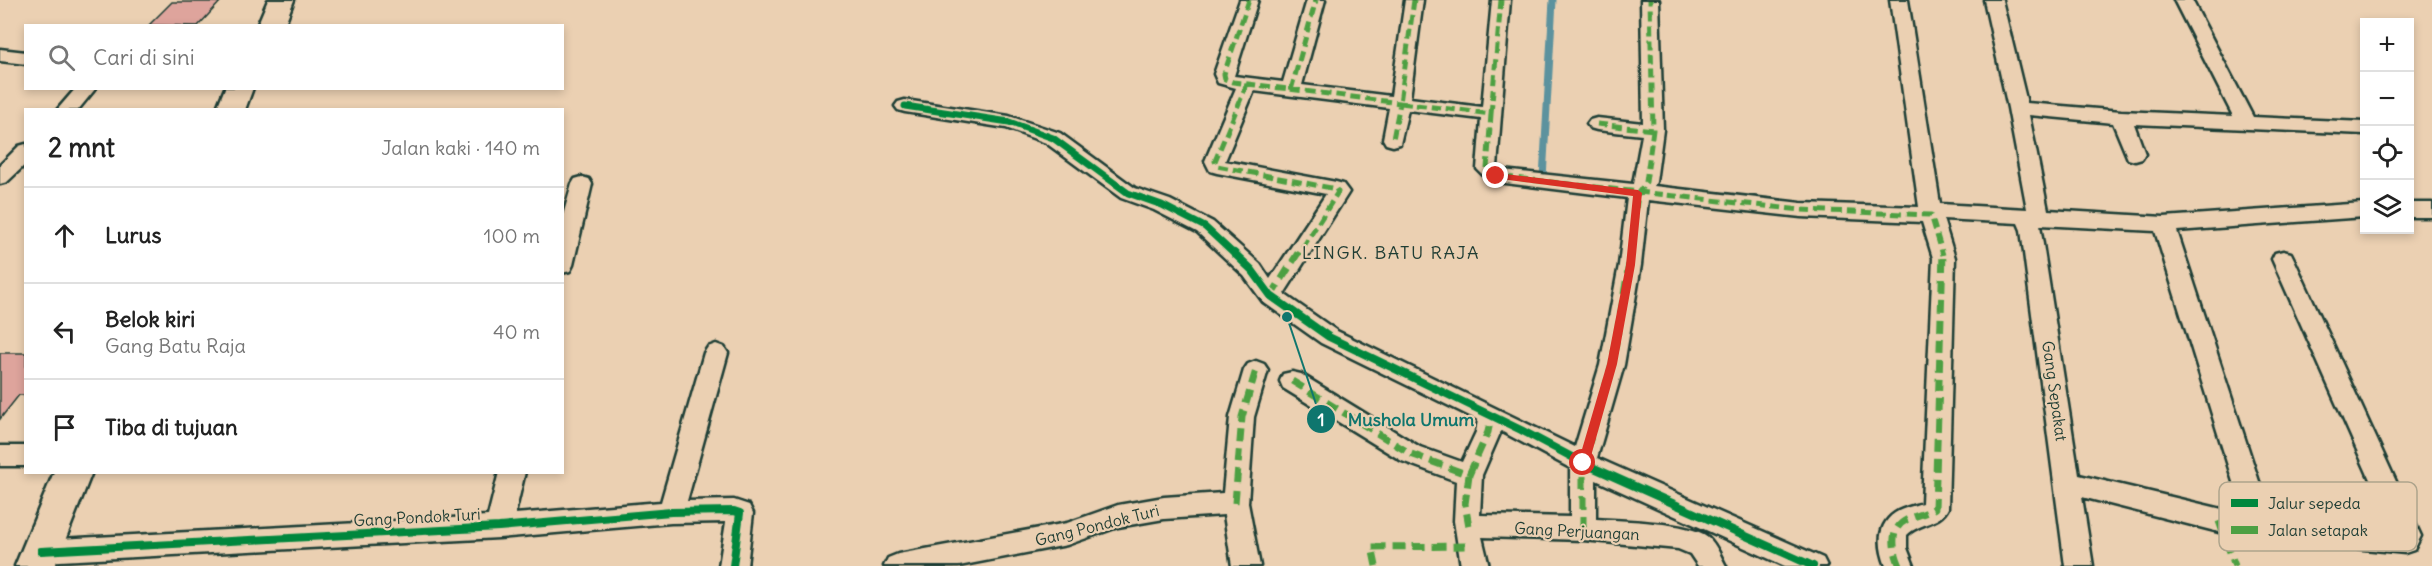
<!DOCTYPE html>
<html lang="id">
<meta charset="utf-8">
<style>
body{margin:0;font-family:Delius,sans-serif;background:#f2f2f2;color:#222}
.controls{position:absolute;right:18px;top:18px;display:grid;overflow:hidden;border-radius:0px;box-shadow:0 3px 9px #0003}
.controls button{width:54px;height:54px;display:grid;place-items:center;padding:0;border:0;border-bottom:2px solid #e0e0e0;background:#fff;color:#222;font:30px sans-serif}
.stop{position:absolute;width:18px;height:18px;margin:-14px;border:4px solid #d93025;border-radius:50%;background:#fff}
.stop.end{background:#d93025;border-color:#fff;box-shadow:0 2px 6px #0008}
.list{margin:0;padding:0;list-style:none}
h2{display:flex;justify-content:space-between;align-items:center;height:78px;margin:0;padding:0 24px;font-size:26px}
h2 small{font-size:20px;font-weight:400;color:#767676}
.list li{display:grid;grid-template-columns:39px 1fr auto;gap:18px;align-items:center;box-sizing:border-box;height:96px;padding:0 24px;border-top:2px solid #e0e0e0}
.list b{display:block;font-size:22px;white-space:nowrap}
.list p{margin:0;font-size:20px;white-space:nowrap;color:#767676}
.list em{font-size:20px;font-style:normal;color:#767676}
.icon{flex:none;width:33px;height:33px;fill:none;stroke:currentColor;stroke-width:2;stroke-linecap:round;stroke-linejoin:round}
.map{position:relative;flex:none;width:2432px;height:566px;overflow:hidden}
.search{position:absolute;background:#fff;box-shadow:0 3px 9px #0003;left:24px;top:24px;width:540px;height:66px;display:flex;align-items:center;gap:15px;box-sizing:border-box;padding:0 21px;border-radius:0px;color:#767676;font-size:22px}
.panel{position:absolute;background:#fff;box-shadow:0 3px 9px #0003;left:24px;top:108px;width:540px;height:366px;border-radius:0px}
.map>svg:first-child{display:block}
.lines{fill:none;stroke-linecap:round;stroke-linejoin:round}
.stream{stroke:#5b929e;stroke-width:7}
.building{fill:#dea49c;stroke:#1f3d34;stroke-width:1.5}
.street-casing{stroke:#1f3d34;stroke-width:5}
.highway-casing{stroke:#1f3d34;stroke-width:5}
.street{fill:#ebd0b2;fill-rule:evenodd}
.highway{fill:#ebd0b2;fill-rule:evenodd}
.quiet-far1{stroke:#4da043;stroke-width:5;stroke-dasharray:10 5;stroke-linecap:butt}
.quiet{stroke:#4da043;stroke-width:7;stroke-dasharray:13 7;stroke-linecap:butt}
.cycleway-far1-casing{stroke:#ebd0b2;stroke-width:10}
.cycleway-casing{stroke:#ebd0b2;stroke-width:12}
.cycleway-far1{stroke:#00873e;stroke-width:7}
.cycleway{stroke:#00873e;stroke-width:8}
.route{fill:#d93025}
.labels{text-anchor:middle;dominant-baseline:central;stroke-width:4.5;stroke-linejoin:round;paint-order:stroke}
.street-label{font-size:16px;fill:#1f3d34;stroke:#ebd0b2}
.neighbourhood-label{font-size:18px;letter-spacing:1.5px;fill:#1f3d34;stroke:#ebd0b2}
.key{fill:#ebd0b2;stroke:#aea48c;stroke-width:1.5}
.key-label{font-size:16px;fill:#1f3d34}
.leader{fill:none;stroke:#0f766e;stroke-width:2}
.callout-dot{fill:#0f766e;stroke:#ebd0b2;stroke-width:2}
.mark-label{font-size:18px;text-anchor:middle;font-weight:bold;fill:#fff}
.callout-label{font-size:18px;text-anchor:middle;font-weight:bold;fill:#0f766e;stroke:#ebd0b2;stroke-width:4.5;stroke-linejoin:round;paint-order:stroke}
</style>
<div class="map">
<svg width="2432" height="566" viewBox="0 0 2432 566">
<rect width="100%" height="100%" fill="#ebd0b2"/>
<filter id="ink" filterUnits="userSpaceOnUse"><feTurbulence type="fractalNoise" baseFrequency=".0167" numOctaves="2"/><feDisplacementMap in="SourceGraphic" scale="12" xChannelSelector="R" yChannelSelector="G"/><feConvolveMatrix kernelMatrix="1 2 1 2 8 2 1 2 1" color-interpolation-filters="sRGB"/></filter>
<g filter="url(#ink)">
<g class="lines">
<path class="stream" d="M 1549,178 L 1543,178 L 1553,0"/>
</g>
<path class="building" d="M 172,2 L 220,2 L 198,26 L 149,25 Z
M 0,353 L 26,353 L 26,395 L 19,395 L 0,419 Z"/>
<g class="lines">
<g class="street-casing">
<path id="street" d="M 1240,0 L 1258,0 L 1234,76 L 1283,82 L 1307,0 L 1325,0 L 1302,85 L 1391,96 L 1405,0 L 1423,0 L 1410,98 L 1482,107 L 1492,0 L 1510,0 L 1497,167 L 1502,170 L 1633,184 L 1642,135 L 1597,130 L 1590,128 L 1587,124 L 1590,120 L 1597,118 L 1643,123 L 1641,0 L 1659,0 L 1663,130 L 1656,182 L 1654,186 L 1801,203 L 1919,207 L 1890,0 L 1908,0 L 1940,204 L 2027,209 L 2008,108 L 1984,0 L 2002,0 L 2027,103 L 2121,111 L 2233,116 L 2174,0 L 2192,0 L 2253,117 L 2364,122 L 2364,134 L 2134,124 L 2145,154 L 2142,159 L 2135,161 L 2128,159 L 2113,123 L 2029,115 L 2048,210 L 2164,217 L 2364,203 L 2364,217 L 2177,231 L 2271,518 L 2392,529 L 2272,259 L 2275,253 L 2283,251 L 2291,253 L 2294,259 L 2421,536 L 2414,550 L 2405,553 L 2261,539 L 2219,532 L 2082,497 L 2093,566 L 2065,566 L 2021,230 L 2018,223 L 1943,219 L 1955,258 L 1948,508 C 1940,525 1920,522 1907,535 L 1907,548 L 1914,566 L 1886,566 C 1879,548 1876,526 1895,513 C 1903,508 1913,506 1922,503 L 1933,258 L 1922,222 L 1801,217 L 1648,200 L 1641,265 L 1624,365 L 1597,458 L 1823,558 L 1827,566 L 1785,566 L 1596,480 L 1596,519 C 1622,521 1690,522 1708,537 C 1716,544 1721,557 1726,566 L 1698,566 L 1690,554 L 1678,549 L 1583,540 L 1482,537 L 1489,566 L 1461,566 L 1454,521 L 1456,481 L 1402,461 L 1283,388 L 1280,381 L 1283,374 L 1292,372 L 1301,374 L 1420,447 L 1462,462 L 1476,432 L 1478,420 L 1321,343 L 1263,302 L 1244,276 L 1197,232 L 1154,210 L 1121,198 L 1046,143 L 1006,128 L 905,112 L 898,110 L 895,106 L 898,102 L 905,100 L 1009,116 L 1060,133 L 1135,188 L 1170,200 L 1213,222 L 1260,264 L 1270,279 L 1326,194 L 1217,173 L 1210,171 L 1205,161 L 1236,88 L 1218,83 L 1214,74 ZM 1254,91 L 1389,108 L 1383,139 L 1386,144 L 1393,146 L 1400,144 L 1408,110 L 1481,119 L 1477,169 L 1489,181 L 1627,198 L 1619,265 L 1600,365 L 1575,447 L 1337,331 L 1284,294 L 1349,192 L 1343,184 L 1336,182 L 1225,161 ZM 2040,225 L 2155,231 L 2243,514 L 2079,475 ZM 1501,431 L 1570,468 L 1570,517 L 1480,515 L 1482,475 Z
M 0,49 L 26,52 L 26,64 L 0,61 Z
M 76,88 L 96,88 L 78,110 L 57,110 Z
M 26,144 L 26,164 L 7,182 L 0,184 L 0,165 L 19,146 Z
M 582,177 L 589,179 L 592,184 L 573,265 L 570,271 L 562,273 L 562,219 L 572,184 L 575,179 Z
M 2410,203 L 2432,203 L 2432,217 L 2410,217 Z
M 716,344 L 724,347 L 728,353 L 687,501 L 734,500 L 749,505 L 753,513 L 747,566 L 719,566 L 726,522 L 671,523 L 499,538 L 41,562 L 32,559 L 28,551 L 32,543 L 41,540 L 488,516 L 499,472 L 525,472 L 515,514 L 661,502 L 704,353 L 708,347 Z
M 1256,361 L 1264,364 L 1268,370 L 1254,417 L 1248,503 L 1260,566 L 1232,566 L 1224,515 L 1164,519 L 1118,527 L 1067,545 L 959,566 L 884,566 L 888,558 L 898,554 L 1067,523 L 1118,505 L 1164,497 L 1223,493 L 1230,417 L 1244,370 L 1248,364 Z
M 0,446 L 26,446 L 26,466 L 0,466 Z"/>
</g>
<g class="highway-casing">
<path id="highway" d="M 268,0 L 294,0 L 284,26 L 257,26 Z
M 225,88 L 253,88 L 245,110 L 216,110 Z
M 54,472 L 92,472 L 55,566 L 15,566 Z"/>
</g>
<use href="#street" class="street"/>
<use href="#highway" class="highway"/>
<path class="quiet-far1" d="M 1249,0 L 1224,74 L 1225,79 L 1233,82 L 1400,103 L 1393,139
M 1414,0 L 1400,103 L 1491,114 L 1487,169 L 1496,176 L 1801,210 L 1931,215 L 1943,255
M 1247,84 L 1215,161 L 1217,166 L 1336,189 L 1338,192 L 1298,255
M 1291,90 L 1316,0
M 1491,114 L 1501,0
M 1597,124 L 1653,130
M 1631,255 L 1638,193 L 1646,182 L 1653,130 L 1650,0"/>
<path class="quiet" d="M 1271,296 L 1298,253
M 1292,381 L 1411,454 L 1469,475 L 1465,504 L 1469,526
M 1469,475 L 1488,432 L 1491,417
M 1235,503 L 1242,417 L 1256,370
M 2219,521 L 2235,566
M 1583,529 L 1583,463 L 1612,365 L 1631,253
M 1376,566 L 1372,547 L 1469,546
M 1900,566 C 1893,550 1888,528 1908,519 C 1917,515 1926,514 1935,508 L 1943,253"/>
<g class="cycleway-far1-casing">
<path id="cycleway-far1" d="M 905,106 L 1009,122 L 1053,138 L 1128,193 L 1162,205 L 1205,227 L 1235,255"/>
</g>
<g class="cycleway-casing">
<path id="cycleway" d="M 1234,253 L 1252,270 L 1271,296 L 1329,337 L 1521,430 L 1583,463 L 1813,566
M 41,551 L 499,527 L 671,512 L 734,511 L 740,513 L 733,566"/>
</g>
<use href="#cycleway-far1" class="cycleway-far1"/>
<use href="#cycleway" class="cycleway"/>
</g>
</g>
<path class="route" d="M 1496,173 L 1638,190 L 1642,193 L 1635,265 L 1617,364 L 1589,463 L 1583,468 L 1578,463 L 1607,364 L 1626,265 L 1633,196 L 1493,178 L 1493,174 Z"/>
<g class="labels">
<g class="street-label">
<text transform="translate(2055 391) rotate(82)">Gang Sepakat</text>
<text transform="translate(417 517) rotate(-3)">Gang Pondok Turi</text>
<text transform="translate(1097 525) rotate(-14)">Gang Pondok Turi</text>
<text transform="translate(1577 531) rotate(3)">Gang Perjuangan</text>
</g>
<g class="neighbourhood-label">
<text x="1391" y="252">LINGK. BATU RAJA</text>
</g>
</g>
<rect x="2219" y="482" width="198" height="69" rx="9" class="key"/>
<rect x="2231" y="499" width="27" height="8" fill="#00873e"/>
<rect x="2231" y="526" width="27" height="8" fill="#4da043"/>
<g class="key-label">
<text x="2268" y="509">Jalur sepeda</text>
<text x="2268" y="536">Jalan setapak</text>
</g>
<path class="leader" d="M1287 317L1321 419"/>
<g class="callout-dot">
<circle cx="1287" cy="317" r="6"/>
<circle cx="1321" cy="419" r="15"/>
</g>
<g class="mark-label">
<text x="1321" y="426">1</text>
</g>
<g class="callout-label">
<text x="1411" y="426">Mushola Umum</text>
</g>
</svg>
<div class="controls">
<button>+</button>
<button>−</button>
<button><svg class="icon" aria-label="locate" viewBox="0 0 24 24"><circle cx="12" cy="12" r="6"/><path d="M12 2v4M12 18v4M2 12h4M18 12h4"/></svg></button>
<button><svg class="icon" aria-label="layers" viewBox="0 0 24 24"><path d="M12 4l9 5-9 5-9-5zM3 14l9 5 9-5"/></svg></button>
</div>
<div class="stop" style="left:1583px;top:463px"></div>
<div class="stop end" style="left:1496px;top:176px"></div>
<div class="search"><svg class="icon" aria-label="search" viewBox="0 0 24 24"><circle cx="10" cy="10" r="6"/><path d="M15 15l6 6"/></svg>Cari di sini</div>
<section class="panel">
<h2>2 mnt<small>Jalan kaki · 140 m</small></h2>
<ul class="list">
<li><svg class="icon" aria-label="ahead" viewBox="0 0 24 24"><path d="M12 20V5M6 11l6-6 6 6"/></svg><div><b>Lurus</b></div><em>100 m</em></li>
<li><svg class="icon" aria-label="left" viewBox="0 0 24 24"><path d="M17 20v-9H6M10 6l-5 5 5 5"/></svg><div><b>Belok kiri</b><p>Gang Batu Raja</p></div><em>40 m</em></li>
<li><svg class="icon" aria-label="arrive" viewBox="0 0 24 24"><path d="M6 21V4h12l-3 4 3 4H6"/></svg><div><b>Tiba di tujuan</b></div></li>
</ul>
</section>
</div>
